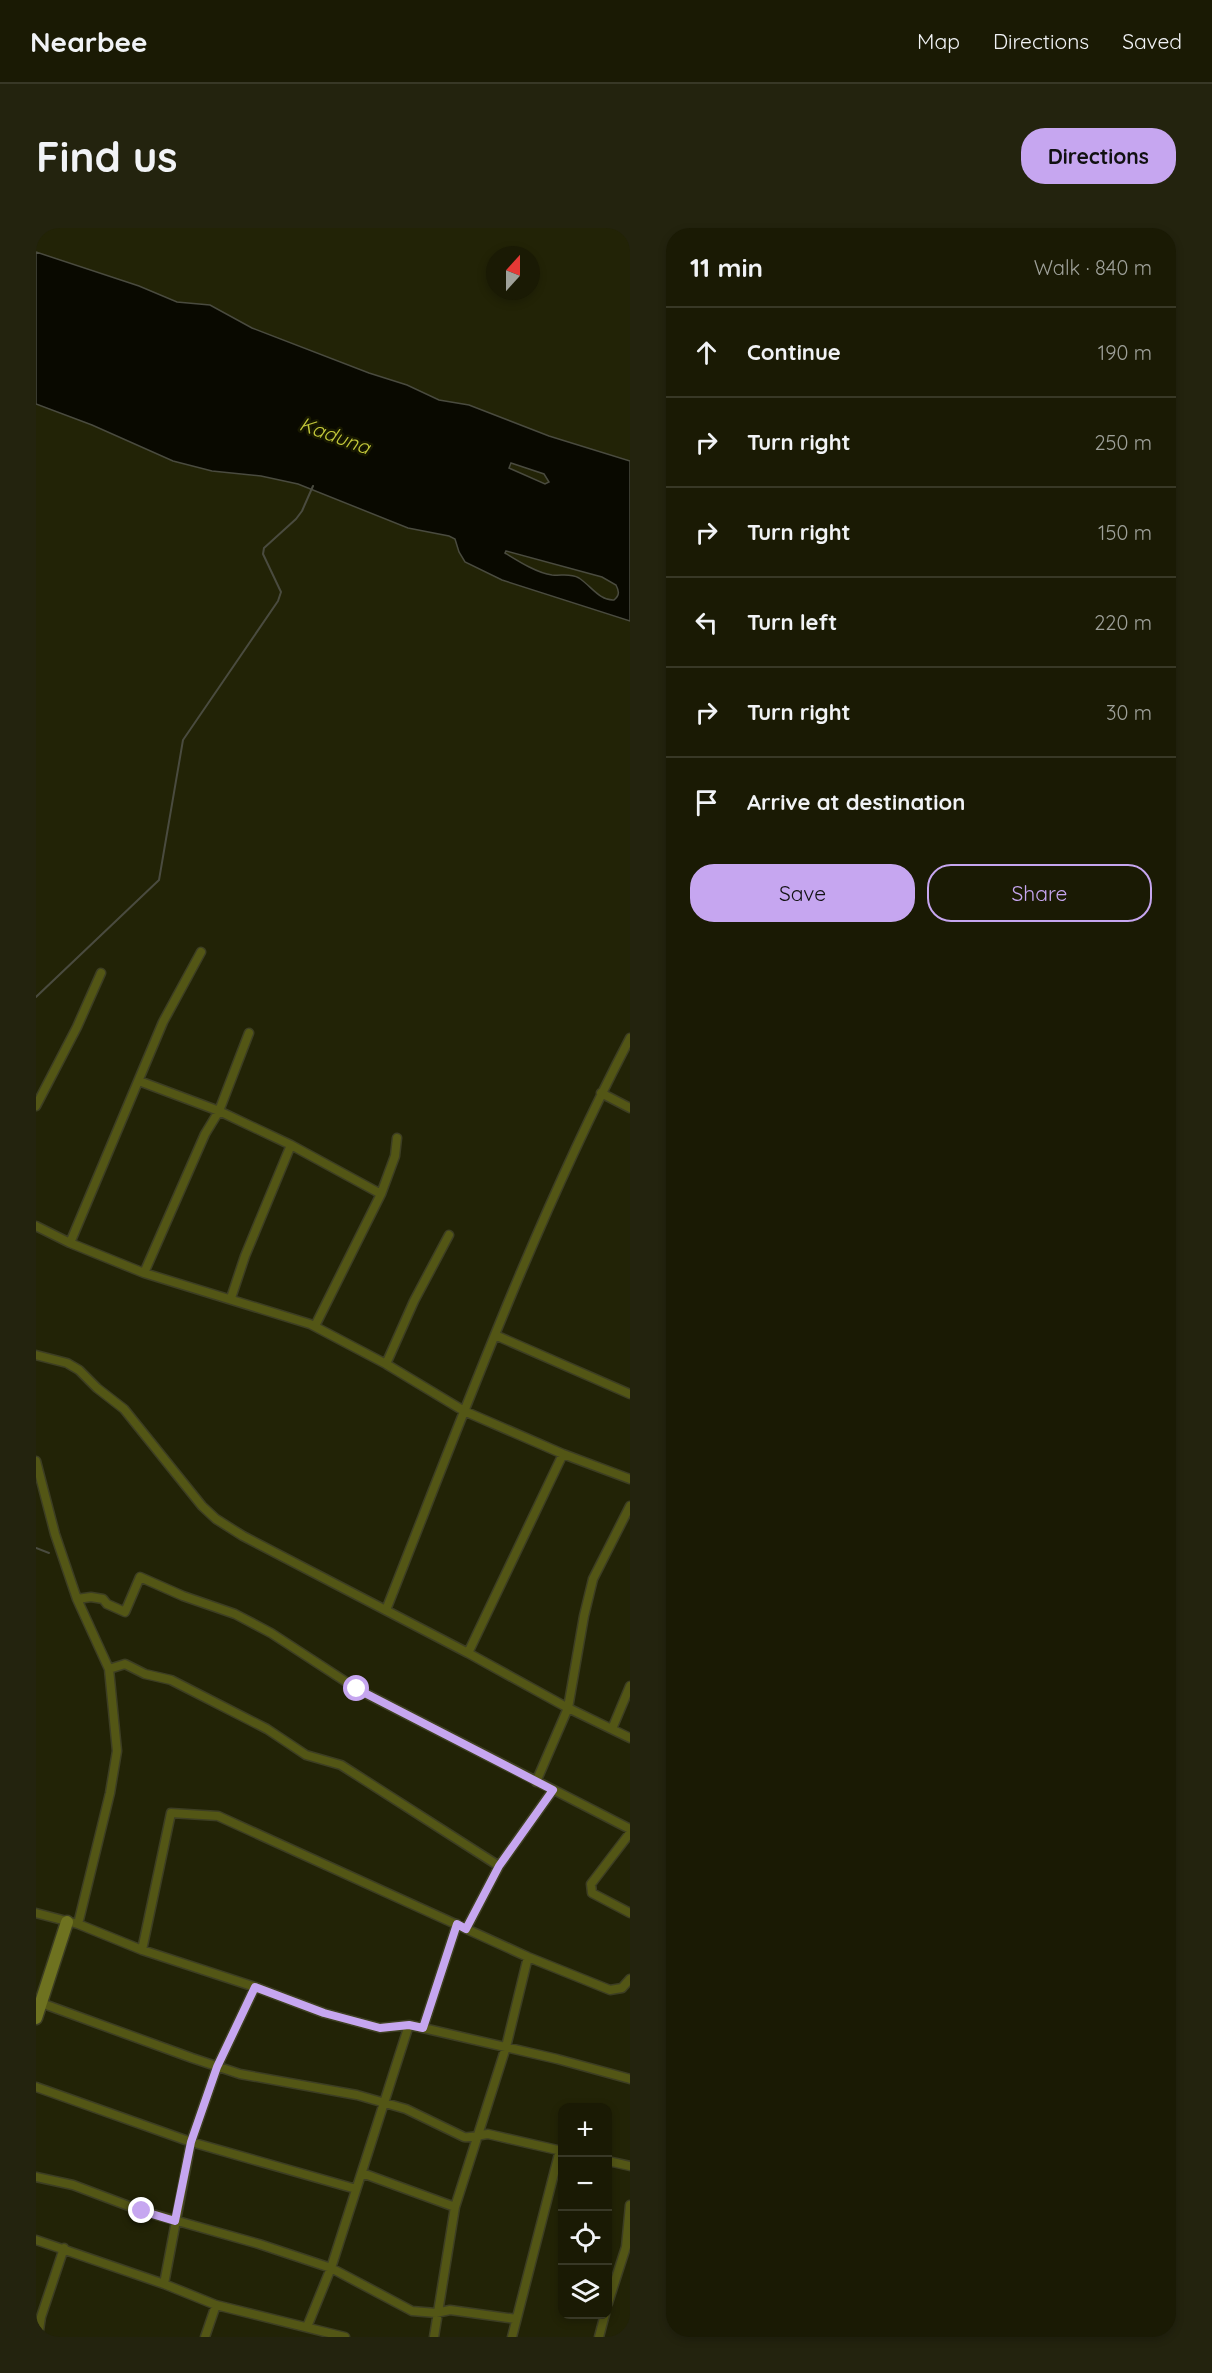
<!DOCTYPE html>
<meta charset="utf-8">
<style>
body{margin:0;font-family:Quicksand,sans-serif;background:#23230e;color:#f1f3f6}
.controls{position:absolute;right:18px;bottom:18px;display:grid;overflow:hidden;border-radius:12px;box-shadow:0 3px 9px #0003}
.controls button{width:54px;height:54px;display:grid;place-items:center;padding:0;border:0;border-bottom:2px solid #383826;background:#1a1a04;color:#f1f3f6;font:30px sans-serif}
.compass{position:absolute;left:450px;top:18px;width:54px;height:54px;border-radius:50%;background:#1a1a04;box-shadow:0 3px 9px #0003;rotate:21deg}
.stop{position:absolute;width:18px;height:18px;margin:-14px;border:4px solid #c6a6f0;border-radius:50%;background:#fff}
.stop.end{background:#c6a6f0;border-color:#fff;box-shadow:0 2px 6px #0008}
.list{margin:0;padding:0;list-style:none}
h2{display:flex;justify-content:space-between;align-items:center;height:78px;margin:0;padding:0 24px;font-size:26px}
h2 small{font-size:20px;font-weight:400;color:#9fa19a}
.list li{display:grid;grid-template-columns:39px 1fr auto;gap:18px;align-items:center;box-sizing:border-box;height:90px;padding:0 24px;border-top:2px solid #383826}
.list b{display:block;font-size:22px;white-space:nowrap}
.list em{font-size:20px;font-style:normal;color:#9fa19a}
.actions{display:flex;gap:12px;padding:18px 24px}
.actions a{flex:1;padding:14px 0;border:2px solid #c6a6f0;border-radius:24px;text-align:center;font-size:21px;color:#c6a6f0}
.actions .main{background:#c6a6f0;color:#111}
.icon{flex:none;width:33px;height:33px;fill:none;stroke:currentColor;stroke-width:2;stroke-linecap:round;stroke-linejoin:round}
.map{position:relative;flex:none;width:594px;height:2109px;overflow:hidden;border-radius:24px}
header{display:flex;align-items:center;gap:36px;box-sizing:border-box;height:84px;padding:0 30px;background:#1a1a04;border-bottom:2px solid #383826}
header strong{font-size:28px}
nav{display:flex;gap:33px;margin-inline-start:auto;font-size:21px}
.intro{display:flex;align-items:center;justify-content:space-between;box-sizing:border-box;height:144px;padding:0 36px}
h1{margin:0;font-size:42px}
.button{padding:15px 27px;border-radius:24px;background:#c6a6f0;color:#111;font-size:21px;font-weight:700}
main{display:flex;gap:36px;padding:0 36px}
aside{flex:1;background:#1a1a04;border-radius:24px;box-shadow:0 3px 9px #0003}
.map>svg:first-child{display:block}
.water{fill:#090900;stroke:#4a4b3f;stroke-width:1.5;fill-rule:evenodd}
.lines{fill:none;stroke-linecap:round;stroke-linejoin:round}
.stream{stroke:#4a4b3f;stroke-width:2}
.street-casing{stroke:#3d3e23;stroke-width:11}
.secondary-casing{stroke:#3d3e23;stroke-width:15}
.street{stroke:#535615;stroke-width:8}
.secondary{stroke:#6e7220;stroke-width:12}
.route{stroke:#c6a6f0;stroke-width:8}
.labels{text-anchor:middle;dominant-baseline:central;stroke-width:5;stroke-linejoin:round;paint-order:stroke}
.water-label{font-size:20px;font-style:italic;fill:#c3c83a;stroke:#181900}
</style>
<header>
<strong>Nearbee</strong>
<nav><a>Map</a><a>Directions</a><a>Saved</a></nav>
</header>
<div class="intro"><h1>Find us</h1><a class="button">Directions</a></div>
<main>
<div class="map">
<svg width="594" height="2109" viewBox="0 0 594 2109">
<rect width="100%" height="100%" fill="#222306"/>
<path class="water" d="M 0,24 L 103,58 L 141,74 L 174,77 L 216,100 L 333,145 L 371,157 L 403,172 L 433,177 L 513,208 L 594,233 L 594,393 L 466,352 L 429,334 L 423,324 L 419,311 L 413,308 L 372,300 L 262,256 L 225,248 L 176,243 L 137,233 L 56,197 L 0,176 ZM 475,235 L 508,246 L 513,254 L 509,256 L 473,240 ZM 470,323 L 566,349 L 580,357 C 583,363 584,367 578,372 C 564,373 555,358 543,350 C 534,345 526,348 516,347 C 501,345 482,333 469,325 Z"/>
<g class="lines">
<path class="stream" d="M 0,769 L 123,652 L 147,512 L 242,373 L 245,364 L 227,326 L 228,320 L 260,291 L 266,283 L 277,258
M 0,1320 L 13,1325"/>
<g class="street-casing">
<path id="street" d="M 103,853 L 183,883 L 255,917 L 345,966
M 565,865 L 594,880
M 0,878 L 41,799 L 65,745
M 0,998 L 34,1015 L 108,1045 L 274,1096 L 350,1136 L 428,1183 L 527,1226 L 594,1251
M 34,1015 L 127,794 L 165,724
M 108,1045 L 169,906 L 183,883 L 213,805
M 195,1070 L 209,1028 L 255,917
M 279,1098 L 345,966 L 359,928 L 361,910
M 459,1107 L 594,1166
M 0,1127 L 31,1135 L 43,1142 L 61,1160 L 88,1181 L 166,1278 L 180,1291 L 207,1308 L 432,1425 L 532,1480 L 594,1510
M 350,1136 L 378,1073 L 413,1007
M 0,1233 L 19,1306 L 41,1371 L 73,1441 L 81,1523 L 74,1565 L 42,1696
M 41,1371 L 55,1369 L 67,1371 L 71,1376 L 89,1384 L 104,1349 L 147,1368 L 199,1386 L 235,1405 L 321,1461 L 594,1601
M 350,1382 C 426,1190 498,994 594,810
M 432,1425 L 527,1226
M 73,1441 L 89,1436 L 109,1446 L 135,1452 L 231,1501 L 270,1527 L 305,1537 L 463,1638
M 576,1501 L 594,1458
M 500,1554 L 532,1480 L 548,1388 L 557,1351 L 594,1278
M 594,1605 L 555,1656 L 556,1665 L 594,1685
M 0,1685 L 42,1696 L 106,1722 L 219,1759 L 288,1785 L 344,1800 L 373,1797 L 387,1800 L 521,1831 L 594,1851
M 430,1701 L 463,1638 L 517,1562
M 106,1722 L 135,1585 L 182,1588 L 492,1729 L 574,1762 L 586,1760 L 594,1751
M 5,1775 L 156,1830 L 204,1846 L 321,1867 L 370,1881 L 428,1909 C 437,1910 443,1907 452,1906 L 526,1923
M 387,1800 L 421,1696
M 0,1859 L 155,1914 L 320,1961
M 572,1933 L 594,1938
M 326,1945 L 419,1979
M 0,1949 L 37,1957 L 106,1983 L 223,2016 L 295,2040 L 376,2083 L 400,2085 L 414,2082 L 480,2091
M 0,2012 L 128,2056 L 180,2077 L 309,2109
M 128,2056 L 155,1914 L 181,1839 L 219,1759
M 572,2075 L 590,2019 L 594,1977
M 271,2099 L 295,2040 L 373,1797
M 2,2109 L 5,2089 L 28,2020
M 169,2109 L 180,2077
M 398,2109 L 419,1979 L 470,1819 L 492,1729
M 476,2109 L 524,1922
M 563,2109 L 569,2086"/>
</g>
<g class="secondary-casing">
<path id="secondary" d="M 0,1790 L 31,1694"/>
</g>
<use href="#street" class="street"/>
<use href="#secondary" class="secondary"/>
</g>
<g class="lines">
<path class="route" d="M 106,1983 L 139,1993 L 155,1914 L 181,1839 L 219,1759 L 288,1785 L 344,1800 L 373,1797 L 387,1800 L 421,1696 L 430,1701 L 463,1638 L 517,1562 L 321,1461"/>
</g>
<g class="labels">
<g class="water-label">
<text transform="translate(299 207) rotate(20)">Kaduna</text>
</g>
</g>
</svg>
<div class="controls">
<button>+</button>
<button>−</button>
<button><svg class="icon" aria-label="locate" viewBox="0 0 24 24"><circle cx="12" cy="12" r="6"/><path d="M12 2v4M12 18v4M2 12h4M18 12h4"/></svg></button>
<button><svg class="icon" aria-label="layers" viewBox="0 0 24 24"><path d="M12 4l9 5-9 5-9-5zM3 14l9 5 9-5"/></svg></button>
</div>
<svg class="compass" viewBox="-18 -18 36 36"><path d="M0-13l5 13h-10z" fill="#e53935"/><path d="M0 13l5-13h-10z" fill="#9fa19a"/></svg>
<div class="stop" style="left:321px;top:1461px"></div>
<div class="stop end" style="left:106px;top:1983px"></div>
</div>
<aside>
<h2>11 min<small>Walk · 840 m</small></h2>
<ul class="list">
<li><svg class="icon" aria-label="ahead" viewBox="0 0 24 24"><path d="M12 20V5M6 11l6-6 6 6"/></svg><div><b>Continue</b></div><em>190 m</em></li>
<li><svg class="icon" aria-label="right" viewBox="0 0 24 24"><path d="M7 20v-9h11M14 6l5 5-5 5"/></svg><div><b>Turn right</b></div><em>250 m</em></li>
<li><svg class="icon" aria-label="right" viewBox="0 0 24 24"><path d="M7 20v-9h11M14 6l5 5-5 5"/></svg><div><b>Turn right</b></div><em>150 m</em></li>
<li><svg class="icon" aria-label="left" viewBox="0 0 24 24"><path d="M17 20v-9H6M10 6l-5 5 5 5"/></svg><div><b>Turn left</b></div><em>220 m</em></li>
<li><svg class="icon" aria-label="right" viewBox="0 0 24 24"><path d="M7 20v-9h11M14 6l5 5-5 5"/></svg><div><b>Turn right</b></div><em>30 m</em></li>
<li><svg class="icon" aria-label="arrive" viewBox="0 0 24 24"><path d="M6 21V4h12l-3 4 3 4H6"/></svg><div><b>Arrive at destination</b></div></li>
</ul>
<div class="actions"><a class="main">Save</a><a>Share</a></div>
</aside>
</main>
